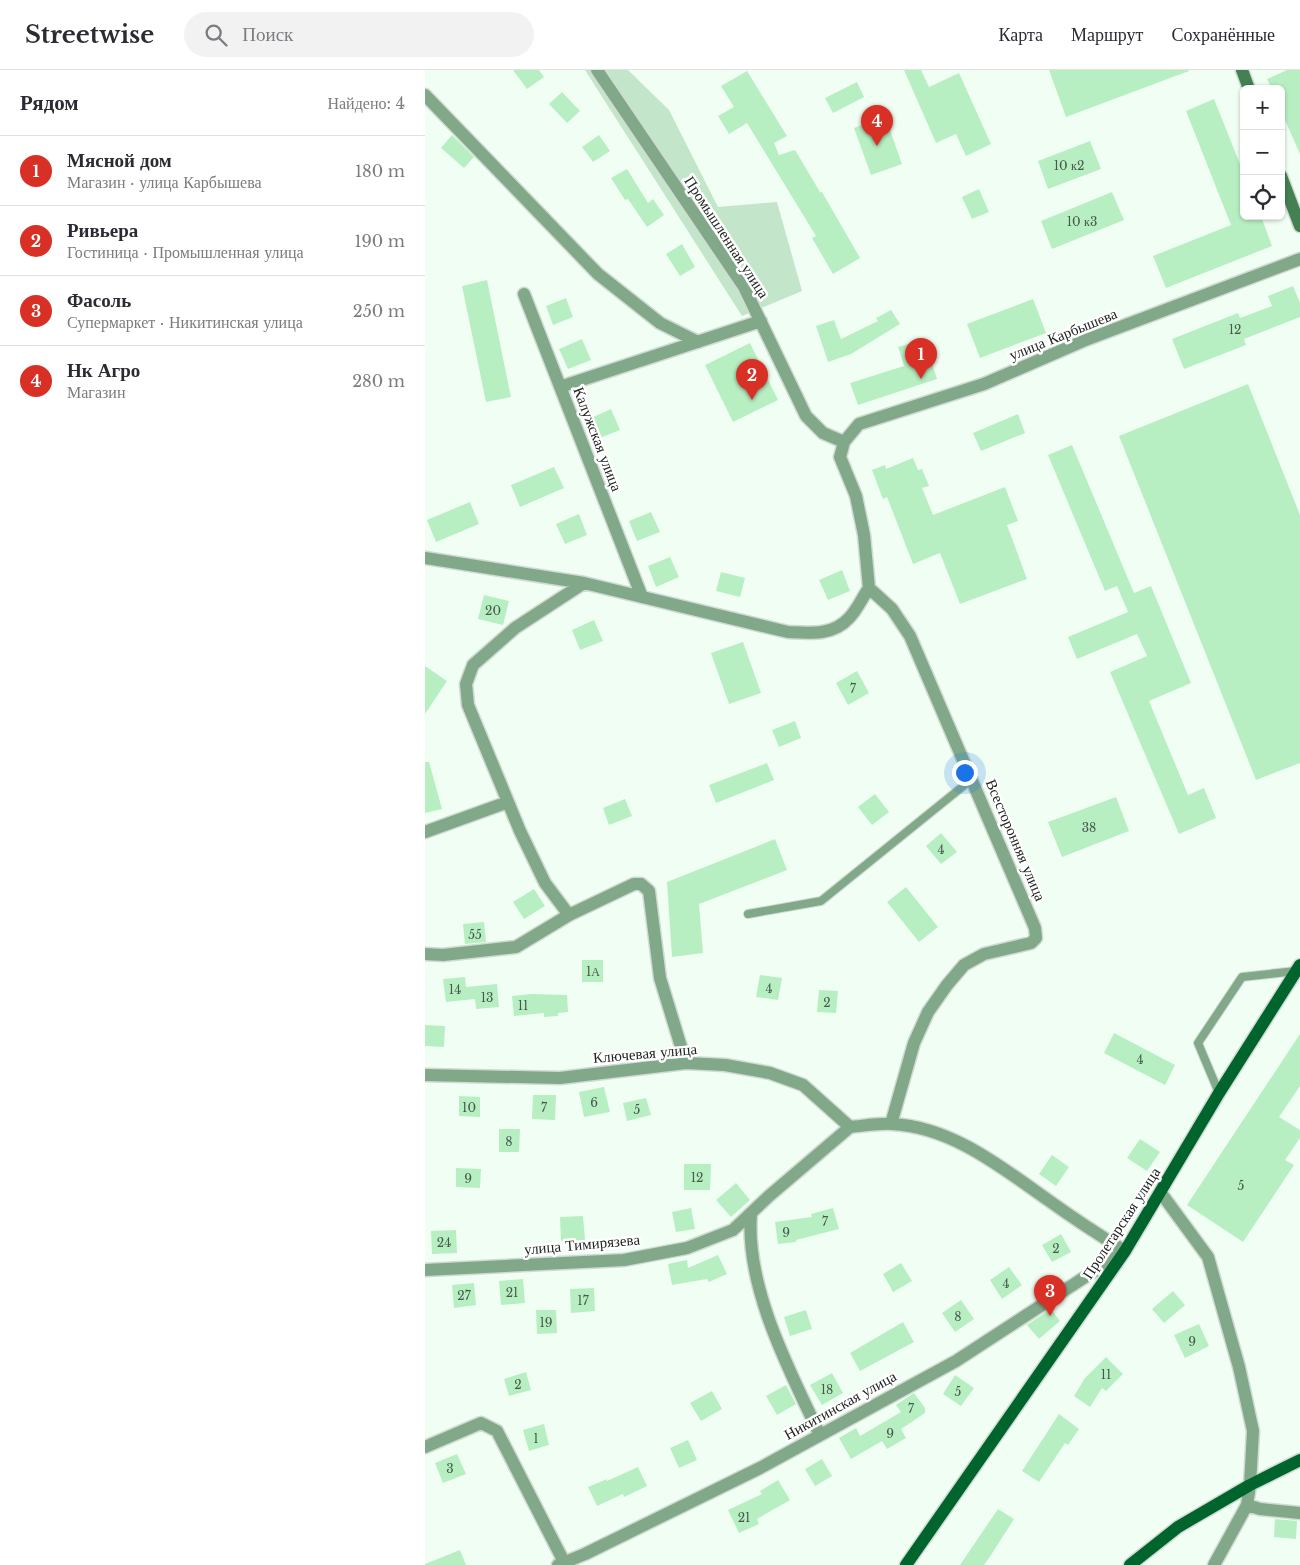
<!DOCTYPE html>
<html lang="ru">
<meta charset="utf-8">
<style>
body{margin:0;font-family:"Libre Baskerville",serif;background:#f2f2f3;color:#2b2b33}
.controls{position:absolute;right:15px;top:15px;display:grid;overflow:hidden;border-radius:8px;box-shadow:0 1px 4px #0004}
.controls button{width:45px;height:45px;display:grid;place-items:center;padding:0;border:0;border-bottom:1px solid #e1e1e2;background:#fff;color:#2b2b33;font:25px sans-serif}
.you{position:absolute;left:539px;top:702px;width:18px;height:18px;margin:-12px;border:4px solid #fff;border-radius:50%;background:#1a73e8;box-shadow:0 0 0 8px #1a73e833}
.badge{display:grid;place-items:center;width:32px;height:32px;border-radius:50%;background:#d93025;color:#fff;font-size:16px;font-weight:700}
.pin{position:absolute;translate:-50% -41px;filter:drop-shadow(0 1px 2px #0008)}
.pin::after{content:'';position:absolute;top:26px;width:18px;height:15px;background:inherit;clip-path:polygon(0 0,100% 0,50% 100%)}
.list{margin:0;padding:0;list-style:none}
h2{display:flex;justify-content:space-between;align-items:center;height:65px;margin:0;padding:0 20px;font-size:21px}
h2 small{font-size:16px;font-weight:400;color:#7c7c81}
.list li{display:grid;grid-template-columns:32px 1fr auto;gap:15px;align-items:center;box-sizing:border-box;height:70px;padding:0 20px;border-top:1px solid #e1e1e2}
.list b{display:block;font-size:19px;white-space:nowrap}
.list p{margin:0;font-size:16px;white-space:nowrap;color:#7c7c81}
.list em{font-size:16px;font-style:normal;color:#7c7c81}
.icon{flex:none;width:28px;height:28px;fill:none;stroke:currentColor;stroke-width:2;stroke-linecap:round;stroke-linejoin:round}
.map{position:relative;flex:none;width:875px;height:1495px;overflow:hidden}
header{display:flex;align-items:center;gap:30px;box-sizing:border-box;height:70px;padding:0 25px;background:#fff;border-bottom:1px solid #e1e1e2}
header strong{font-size:24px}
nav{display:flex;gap:28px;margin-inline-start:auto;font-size:18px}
.search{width:350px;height:45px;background:#f2f2f3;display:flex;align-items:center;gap:12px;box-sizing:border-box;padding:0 18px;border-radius:28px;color:#7c7c81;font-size:19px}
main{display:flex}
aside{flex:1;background:#fff}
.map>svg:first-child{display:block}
.green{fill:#c3e6ca}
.building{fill:#b7efc3}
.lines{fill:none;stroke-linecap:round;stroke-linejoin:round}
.lane-casing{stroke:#d0dbd2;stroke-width:10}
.street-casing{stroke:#d0dbd2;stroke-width:15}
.secondary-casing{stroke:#d0dbd2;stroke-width:15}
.primary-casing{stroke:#d0dbd2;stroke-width:15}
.lane{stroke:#81a989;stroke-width:8}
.street{stroke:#81a989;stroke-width:12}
.secondary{stroke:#438153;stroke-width:12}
.primary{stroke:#00642d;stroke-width:12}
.labels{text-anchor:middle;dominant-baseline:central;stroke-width:5;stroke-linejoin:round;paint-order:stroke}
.number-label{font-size:12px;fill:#46584a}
.street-label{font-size:15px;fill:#212622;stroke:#fff}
</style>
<header>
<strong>Streetwise</strong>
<div class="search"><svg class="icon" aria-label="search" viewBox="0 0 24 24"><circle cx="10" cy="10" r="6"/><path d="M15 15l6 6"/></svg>Поиск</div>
<nav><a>Карта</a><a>Маршрут</a><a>Сохранённые</a></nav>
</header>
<main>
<aside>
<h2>Рядом<small>Найдено: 4</small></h2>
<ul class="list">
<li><span class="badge">1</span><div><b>Мясной дом</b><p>Магазин · улица Карбышева</p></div><em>180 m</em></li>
<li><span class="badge">2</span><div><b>Ривьера</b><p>Гостиница · Промышленная улица</p></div><em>190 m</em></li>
<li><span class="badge">3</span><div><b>Фасоль</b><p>Супермаркет · Никитинская улица</p></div><em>250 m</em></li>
<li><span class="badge">4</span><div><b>Нк Агро</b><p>Магазин</p></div><em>280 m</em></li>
</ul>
</aside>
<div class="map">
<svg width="875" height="1495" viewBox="0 0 875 1495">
<rect width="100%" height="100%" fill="#f1fef3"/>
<path class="green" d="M 160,0 L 203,0 L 244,40 L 293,137 L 352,132 L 377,221 L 317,246 Z"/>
<path class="building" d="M 88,0 L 114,0 L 119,7 L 102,19 Z
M 479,0 L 496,0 L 504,17 L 534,3 L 566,74 L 541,86 L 531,64 L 511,73 Z
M 624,0 L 764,0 L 764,1 L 641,47 Z
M 862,0 L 875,0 L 875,84 L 856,41 L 856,19 L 847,19 L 842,9 Z
M 322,1 L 362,66 L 349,73 L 354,85 L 370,80 L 395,122 L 397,122 L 435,188 L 408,204 L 387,168 L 391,166 L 322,53 L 304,64 L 293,46 L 309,37 L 296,16 Z
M 432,12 L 439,27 L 408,43 L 400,28 Z
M 137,22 L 155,41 L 142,53 L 124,34 Z
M 789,29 L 819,104 L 819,146 L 836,146 L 847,176 L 741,218 L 728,186 L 806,155 L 761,41 Z
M 460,46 L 477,94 L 446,105 L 429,58 Z
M 27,65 L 49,87 L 39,98 L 16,78 Z
M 174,65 L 185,81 L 168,92 L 157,77 Z
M 665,71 L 676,99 L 623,119 L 613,91 Z
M 202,99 L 223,133 L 228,129 L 239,145 L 222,157 L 203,129 L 200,130 L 186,108 Z
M 554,119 L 564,142 L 547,149 L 537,127 Z
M 687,122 L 699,150 L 627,179 L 616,151 Z
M 257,174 L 270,197 L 255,206 L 241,184 Z
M 62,210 L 86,327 L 61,332 L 37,216 Z
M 868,216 L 875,233 L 875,247 L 819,269 L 821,275 L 759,299 L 747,269 L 813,243 L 815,248 L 847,236 L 843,226 Z
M 141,228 L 148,247 L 128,255 L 121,236 Z
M 608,229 L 621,263 L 555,288 L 542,254 Z
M 466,240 L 475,254 L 426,284 L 403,292 L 391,256 L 409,250 L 416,269 L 453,251 L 451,248 Z
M 157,269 L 166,290 L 143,299 L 134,279 Z
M 499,269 L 512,309 L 433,335 L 425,313 L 479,296 L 473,277 Z
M 325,273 L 353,330 L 308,352 L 280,295 Z
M 823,314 L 875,445 L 875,693 L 831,710 L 694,366 Z
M 186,339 L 195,360 L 172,369 L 164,349 Z
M 593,344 L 600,363 L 556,381 L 548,363 Z
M 647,375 L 709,523 L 726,516 L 766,613 L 724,631 L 763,725 L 779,718 L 791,748 L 754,764 L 685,602 L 722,586 L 712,564 L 652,589 L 643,567 L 703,542 L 692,516 L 680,521 L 623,385 Z
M 488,388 L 493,400 L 497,399 L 504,416 L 497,418 L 508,445 L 580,417 L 593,451 L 582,455 L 602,509 L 535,534 L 515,483 L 488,494 L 462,427 L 458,429 L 447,400 L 460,395 L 461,399 Z
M 129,397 L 139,418 L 95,437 L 86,415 Z
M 45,432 L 54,454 L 11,472 L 2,450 Z
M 226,442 L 235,462 L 212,471 L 204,451 Z
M 154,444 L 162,465 L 140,474 L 131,454 Z
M 245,487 L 254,507 L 231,517 L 223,496 Z
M 417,500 L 425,521 L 403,530 L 394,510 Z
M 296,502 L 320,508 L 315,527 L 291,521 Z
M 59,525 L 84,531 L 78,555 L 53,549 Z
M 169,550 L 178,571 L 155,580 L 147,560 Z
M 318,572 L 336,623 L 304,634 L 286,583 Z
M 0,596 L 22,611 L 0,644 Z
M 432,601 L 444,623 L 423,635 L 411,613 Z
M 370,651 L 376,668 L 354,677 L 347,660 Z
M 0,692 L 4,692 L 17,739 L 0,743 Z
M 342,693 L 349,710 L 291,733 L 284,715 Z
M 450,724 L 464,742 L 447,755 L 433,737 Z
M 691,727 L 704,761 L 637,787 L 623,752 Z
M 200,729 L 207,746 L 184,755 L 178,738 Z
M 516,763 L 532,782 L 516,794 L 501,776 Z
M 350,769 L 362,800 L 274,834 L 278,883 L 247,887 L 242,812 Z
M 481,817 L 513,857 L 494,872 L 462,832 Z
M 109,819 L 120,836 L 99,849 L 88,832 Z
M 59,852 L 61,872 L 40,874 L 38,854 Z
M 157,890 L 178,890 L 178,912 L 157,912 Z
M 335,905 L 357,908 L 353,930 L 331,927 Z
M 40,907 L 41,917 L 72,914 L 74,937 L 51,939 L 50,929 L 21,932 L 18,909 Z
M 394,920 L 413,921 L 411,943 L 392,942 Z
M 107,924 L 142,925 L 143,942 L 133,943 L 133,946 L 119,947 L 119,943 L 89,946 L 87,926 Z
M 0,955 L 20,956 L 19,977 L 0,976 Z
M 689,963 L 750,995 L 740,1015 L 679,983 Z
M 875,964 L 875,1016 L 854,1047 L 875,1060 L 875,1068 L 860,1090 L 869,1095 L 818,1172 L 762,1135 Z
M 179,1017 L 185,1042 L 159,1047 L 154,1022 Z
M 108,1025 L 131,1025 L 130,1050 L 107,1049 Z
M 34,1026 L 55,1027 L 55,1047 L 34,1046 Z
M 221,1028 L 226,1045 L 202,1051 L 198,1033 Z
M 74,1059 L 95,1059 L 94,1082 L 74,1082 Z
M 715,1069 L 735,1082 L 722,1101 L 702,1088 Z
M 627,1085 L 644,1097 L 631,1116 L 614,1104 Z
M 259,1094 L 286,1094 L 285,1120 L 259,1120 Z
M 31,1098 L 56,1099 L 55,1118 L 31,1117 Z
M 311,1113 L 325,1130 L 306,1147 L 291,1130 Z
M 266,1138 L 270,1159 L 251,1162 L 247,1142 Z
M 408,1138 L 414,1159 L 371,1170 L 371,1172 L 353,1174 L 350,1152 L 387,1147 L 386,1144 Z
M 158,1146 L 160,1170 L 136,1171 L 135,1147 Z
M 31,1160 L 32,1183 L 7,1184 L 6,1161 Z
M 636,1164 L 646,1182 L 627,1192 L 617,1175 Z
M 293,1185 L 302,1204 L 284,1212 L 282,1209 L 247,1215 L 243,1194 L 262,1190 L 263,1198 Z
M 476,1193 L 487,1211 L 468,1222 L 458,1204 Z
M 584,1197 L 597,1215 L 577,1229 L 565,1210 Z
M 98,1209 L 100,1233 L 76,1235 L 74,1211 Z
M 49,1213 L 51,1235 L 29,1238 L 27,1215 Z
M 169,1218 L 170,1241 L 146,1243 L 145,1219 Z
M 748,1221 L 760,1235 L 739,1253 L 727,1239 Z
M 536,1230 L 549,1249 L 530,1262 L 517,1243 Z
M 626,1239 L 635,1251 L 614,1269 L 602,1255 Z
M 111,1240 L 131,1240 L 132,1263 L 112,1264 Z
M 381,1240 L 387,1259 L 365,1266 L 359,1247 Z
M 478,1252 L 489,1272 L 435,1301 L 425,1283 Z
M 774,1254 L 784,1276 L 760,1288 L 749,1265 Z
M 681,1287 L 698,1304 L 681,1321 L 677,1318 L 665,1337 L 649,1326 L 660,1308 Z
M 101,1302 L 106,1320 L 84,1326 L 79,1309 Z
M 407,1303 L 418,1323 L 397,1335 L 385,1315 Z
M 530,1305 L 549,1318 L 536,1336 L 518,1324 Z
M 361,1315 L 371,1334 L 352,1345 L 341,1326 Z
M 287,1321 L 297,1339 L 276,1351 L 265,1333 Z
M 489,1323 L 500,1338 L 500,1343 L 476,1359 L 481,1368 L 462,1379 L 457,1371 L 426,1389 L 414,1368 L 431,1358 L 435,1366 L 476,1342 L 471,1335 Z
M 634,1344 L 654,1359 L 643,1375 L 640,1373 L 614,1412 L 597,1401 Z
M 119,1354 L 124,1375 L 104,1381 L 98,1360 Z
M 263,1370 L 272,1390 L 254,1398 L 245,1378 Z
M 32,1384 L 41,1404 L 18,1413 L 10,1393 Z
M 397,1389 L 407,1406 L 390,1416 L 380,1399 Z
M 213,1397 L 222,1416 L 199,1427 L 198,1424 L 172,1436 L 163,1417 L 182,1409 L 182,1411 Z
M 353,1410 L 365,1430 L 332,1449 L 334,1454 L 314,1463 L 303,1440 L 337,1424 L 335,1421 Z
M 573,1439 L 589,1449 L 566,1485 L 559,1495 L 535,1495 Z
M 850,1449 L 872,1451 L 871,1469 L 849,1467 Z
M 35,1480 L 41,1495 L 0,1495 L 0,1494 Z"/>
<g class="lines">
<g class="lane-casing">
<path id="lane" d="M 323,844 L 396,831 L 547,709
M 794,1023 L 773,973 L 817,907 L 871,901"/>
</g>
<g class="street-casing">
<path id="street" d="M 172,0 L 319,217 L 381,346 L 398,363 L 419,372
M 0,25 L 173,204 L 235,253 L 273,272
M 99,224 L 217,527
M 135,317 L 336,251
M 0,488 L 159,513 L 363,562 C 384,563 408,566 424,548 C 432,540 437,528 444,518
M 0,762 L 83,732
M 144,845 L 120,813 L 95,761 L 43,635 L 41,614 L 48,595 L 90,558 L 159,513
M 0,884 L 18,885 L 91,877 L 144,845 L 209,814 L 216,814 L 224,821 L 235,908 L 261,993
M 0,1005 L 135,1008 L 261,993 L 300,995 L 345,1003 L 378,1015 L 425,1057
M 466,1054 L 489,973 L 503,942 L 522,915 L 539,895 L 559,884 L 606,873 L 611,868 L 610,858 L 485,566 L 467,539 L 444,518 L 439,465 L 431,426 L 415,387 L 419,372 L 434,354 L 559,314 L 658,271 L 875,189
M 736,1123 L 783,1187 L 814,1297 L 828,1361 L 825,1415 L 822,1435 L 789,1495
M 326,1144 C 320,1216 364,1300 395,1365
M 0,1200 L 199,1190 L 262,1178 L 308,1160 L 344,1126 L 425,1057
M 0,1377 L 56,1353 L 72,1361 L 139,1492
M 822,1435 L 835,1439 L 875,1443
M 133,1495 L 160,1484 L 335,1398 L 531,1291 L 700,1181 C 674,1165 648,1148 623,1130 C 576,1097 527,1057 467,1054 C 453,1053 438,1056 425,1057"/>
</g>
<g class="secondary-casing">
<path id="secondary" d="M 817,0 L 824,19
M 856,106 L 875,156"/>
</g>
<g class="primary-casing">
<path id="primary" d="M 481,1495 L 700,1181 L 794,1023 L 875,895
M 705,1495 L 753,1457 L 825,1415 L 875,1390"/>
</g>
<use href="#lane" class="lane"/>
<use href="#street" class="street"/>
<use href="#secondary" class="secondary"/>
<use href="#primary" class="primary"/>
</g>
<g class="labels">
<g class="number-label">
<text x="644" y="95">10 к2</text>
<text x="657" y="151">10 к3</text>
<text x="810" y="259">12</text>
<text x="68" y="540">20</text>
<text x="428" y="618">7</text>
<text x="664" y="757">38</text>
<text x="516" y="779">4</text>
<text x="50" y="864">55</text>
<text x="168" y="901">1А</text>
<text x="344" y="918">4</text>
<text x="30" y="919">14</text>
<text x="62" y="927">13</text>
<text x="402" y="932">2</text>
<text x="98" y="935">11</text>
<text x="715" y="989">4</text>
<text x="169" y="1032">6</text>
<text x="44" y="1037">10</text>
<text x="119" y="1037">7</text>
<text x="212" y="1039">5</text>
<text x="84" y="1071">8</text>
<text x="272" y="1107">12</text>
<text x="43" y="1108">9</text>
<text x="816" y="1115">5</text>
<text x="400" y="1151">7</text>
<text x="361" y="1162">9</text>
<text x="19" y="1172">24</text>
<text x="631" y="1178">2</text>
<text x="581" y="1213">4</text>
<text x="87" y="1222">21</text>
<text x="39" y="1225">27</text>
<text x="158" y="1230">17</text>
<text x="533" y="1246">8</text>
<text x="121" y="1252">19</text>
<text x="767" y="1271">9</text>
<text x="681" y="1304">11</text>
<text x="93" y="1314">2</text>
<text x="402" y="1319">18</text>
<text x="533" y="1321">5</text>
<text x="486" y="1338">7</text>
<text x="465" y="1363">9</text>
<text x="111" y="1368">1</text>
<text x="25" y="1398">3</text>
<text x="319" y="1447">21</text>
</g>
<g class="street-label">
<text transform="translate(302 167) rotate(57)">Промышленная улица</text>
<text transform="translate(638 264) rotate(-22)">улица Карбышева</text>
<text transform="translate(173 369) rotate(69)">Калужская улица</text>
<text transform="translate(591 770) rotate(67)">Всесторонняя улица</text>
<text transform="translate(220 983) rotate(-5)">Ключевая улица</text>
<text transform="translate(696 1153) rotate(-57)">Пролетарская улица</text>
<text transform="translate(157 1174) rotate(-5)">улица Тимирязева</text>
<text transform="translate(415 1335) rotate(-29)">Никитинская улица</text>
</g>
</g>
</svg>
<div class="controls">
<button>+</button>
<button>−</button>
<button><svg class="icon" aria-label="locate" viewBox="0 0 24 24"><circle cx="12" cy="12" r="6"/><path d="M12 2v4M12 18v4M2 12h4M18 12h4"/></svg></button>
</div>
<div class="you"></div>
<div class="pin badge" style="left:496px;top:309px">1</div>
<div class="pin badge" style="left:327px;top:330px">2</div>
<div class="pin badge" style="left:625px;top:1246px">3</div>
<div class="pin badge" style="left:452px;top:76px">4</div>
</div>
</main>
